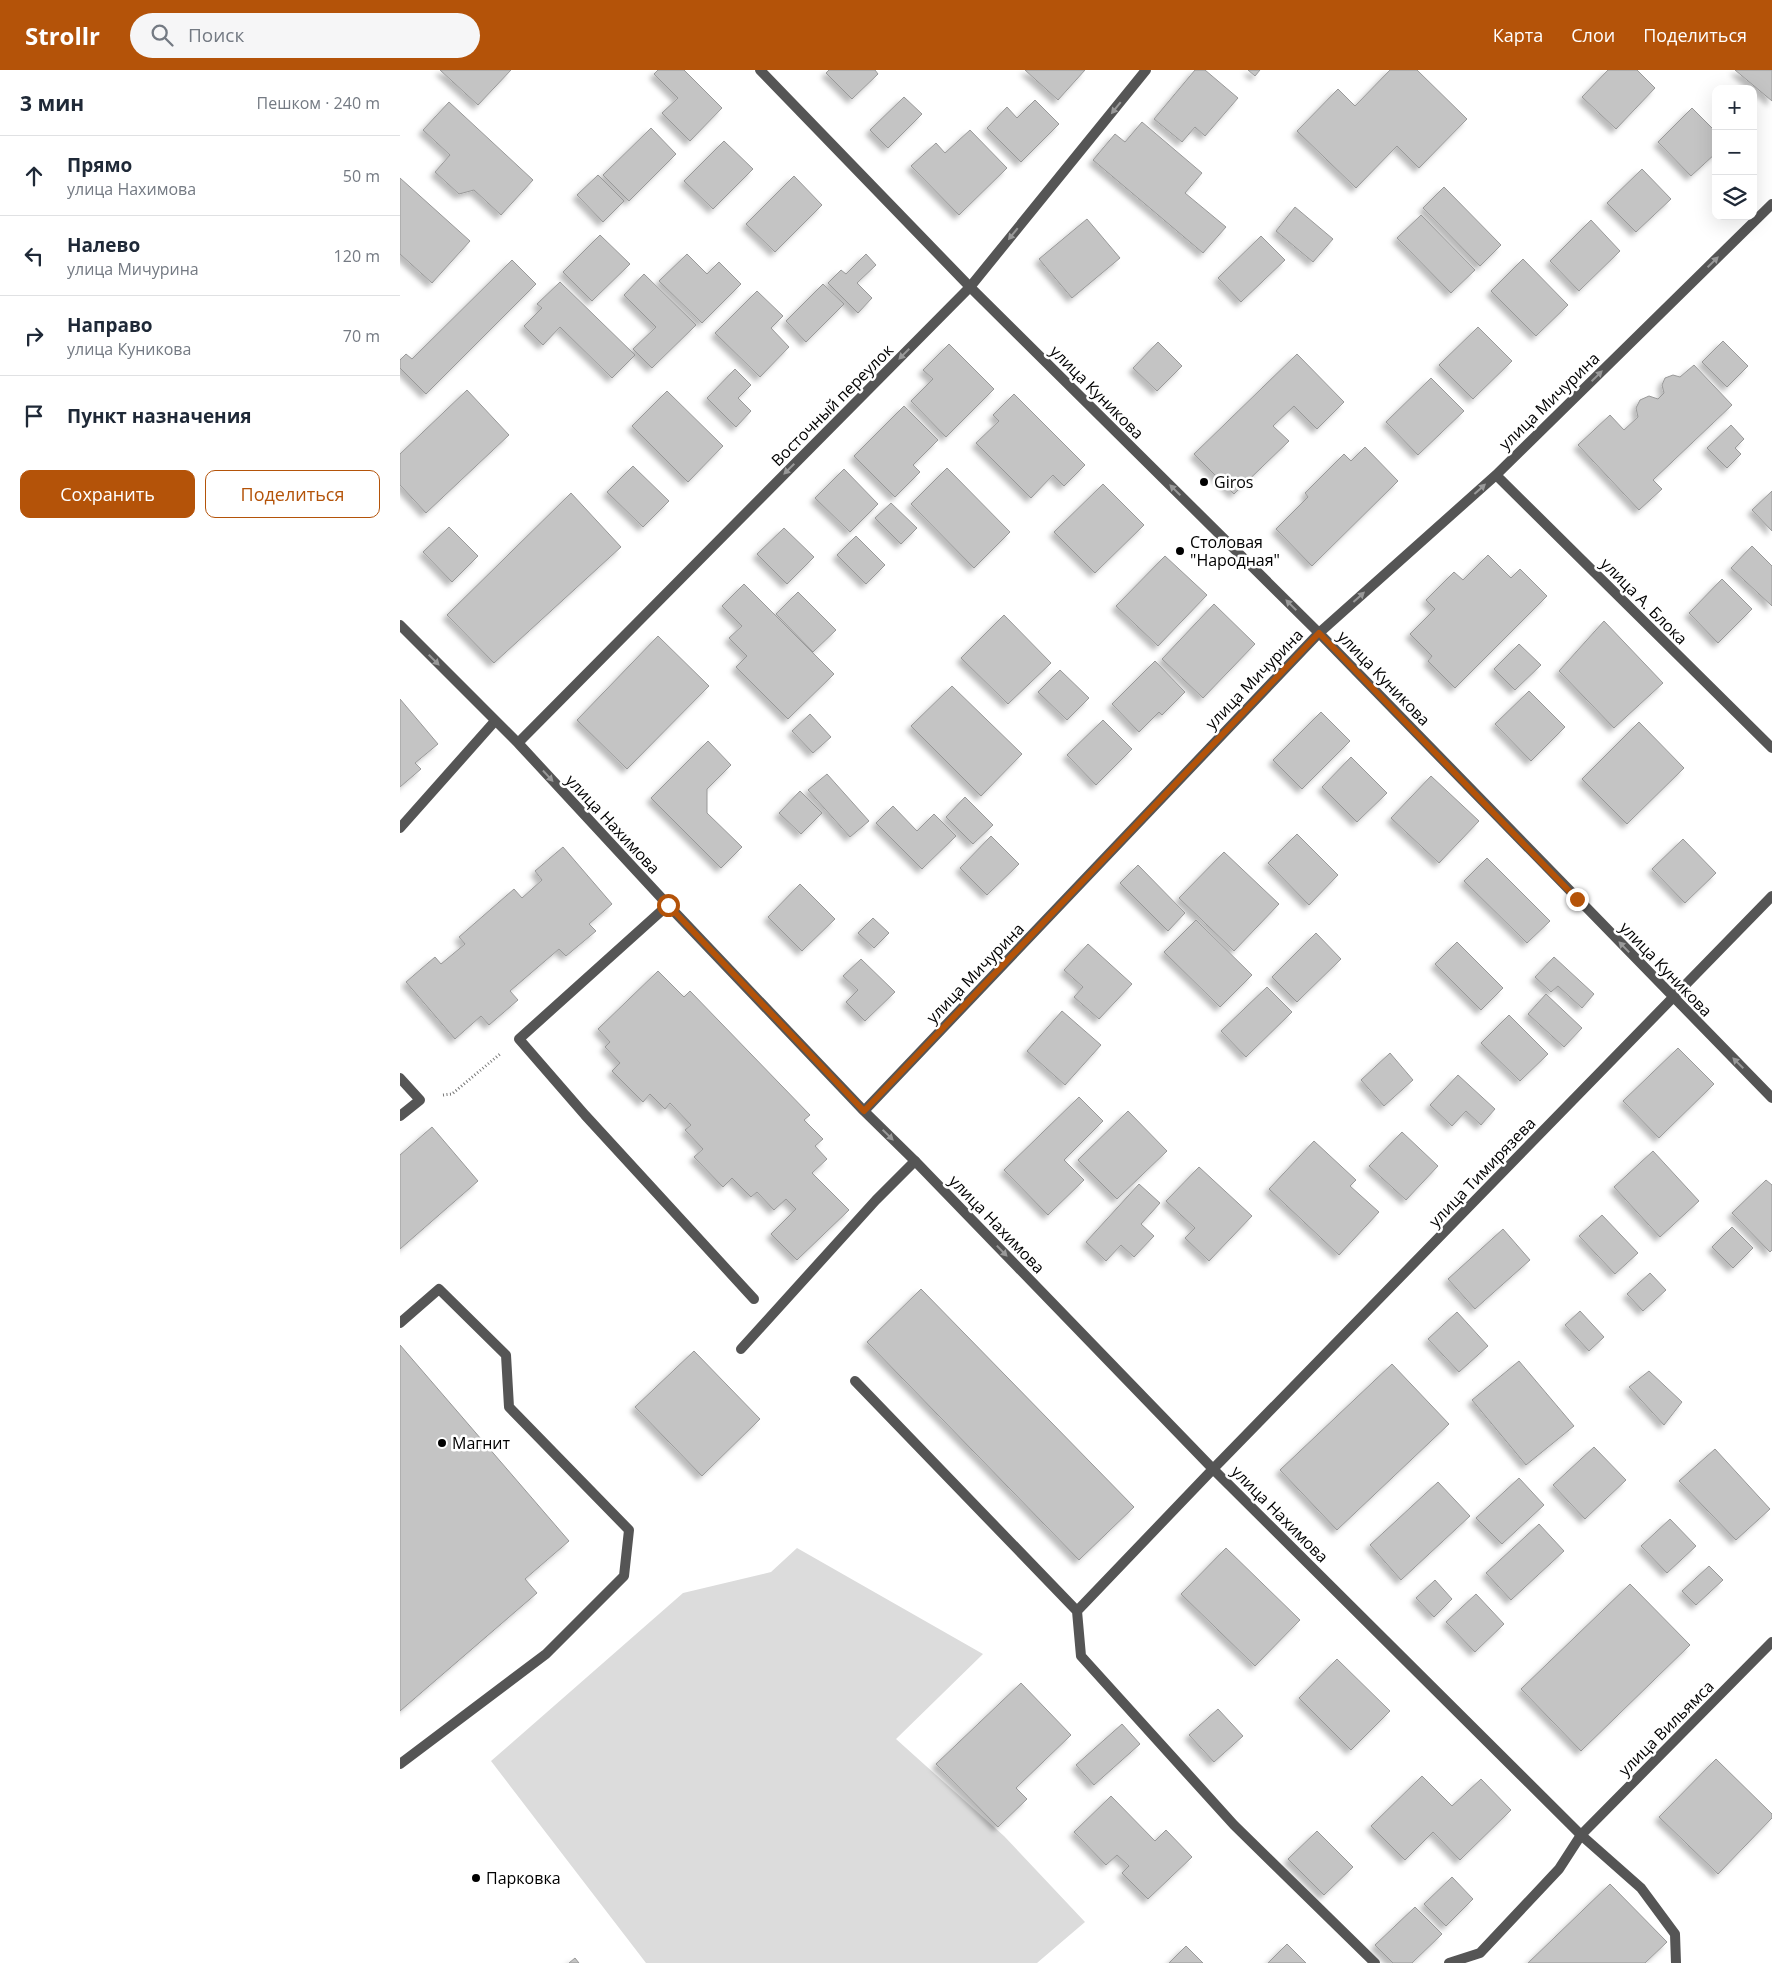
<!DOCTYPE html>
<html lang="ru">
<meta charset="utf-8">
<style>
body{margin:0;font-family:"Open Sans",sans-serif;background:#f6f6f7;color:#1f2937}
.controls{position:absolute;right:15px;top:15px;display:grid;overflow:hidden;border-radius:10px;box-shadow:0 5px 20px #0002}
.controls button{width:45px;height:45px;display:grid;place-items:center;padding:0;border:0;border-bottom:1px solid #e0e1e3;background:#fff;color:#1f2937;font:25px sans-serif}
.stop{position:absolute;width:15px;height:15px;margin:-11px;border:4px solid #b45309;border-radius:50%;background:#fff}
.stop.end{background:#b45309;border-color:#fff;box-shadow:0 1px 5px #0008}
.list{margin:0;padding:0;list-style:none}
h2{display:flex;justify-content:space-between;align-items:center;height:65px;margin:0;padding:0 20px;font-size:21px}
h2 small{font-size:16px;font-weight:400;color:#747a83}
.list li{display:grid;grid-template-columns:32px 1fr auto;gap:15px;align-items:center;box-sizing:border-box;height:80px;padding:0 20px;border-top:1px solid #e0e1e3}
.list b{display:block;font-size:19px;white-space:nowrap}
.list p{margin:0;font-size:16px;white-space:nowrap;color:#747a83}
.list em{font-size:16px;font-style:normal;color:#747a83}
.actions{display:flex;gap:10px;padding:15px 20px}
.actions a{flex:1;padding:11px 0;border:1px solid #b45309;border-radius:10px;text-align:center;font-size:18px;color:#b45309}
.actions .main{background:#b45309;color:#fff}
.icon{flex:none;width:28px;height:28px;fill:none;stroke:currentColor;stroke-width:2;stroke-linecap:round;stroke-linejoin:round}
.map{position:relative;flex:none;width:1372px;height:1893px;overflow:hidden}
header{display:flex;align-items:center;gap:30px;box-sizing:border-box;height:70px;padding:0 25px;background:#b45309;color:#fff}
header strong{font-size:24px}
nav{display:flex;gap:28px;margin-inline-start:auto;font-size:18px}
.search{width:350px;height:45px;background:#f6f6f7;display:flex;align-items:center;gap:12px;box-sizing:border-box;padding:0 18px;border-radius:28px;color:#747a83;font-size:19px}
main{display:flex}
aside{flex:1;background:#fff}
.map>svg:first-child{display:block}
.green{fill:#dcdcdc}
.building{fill:#c4c4c4;stroke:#999;filter:url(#shadow)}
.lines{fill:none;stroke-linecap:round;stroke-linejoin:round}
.path{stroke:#777;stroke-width:3;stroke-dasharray:1 2.5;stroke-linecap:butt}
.service{stroke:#555;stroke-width:10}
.minor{stroke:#555;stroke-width:10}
.oneway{fill:#999}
.route{stroke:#b45309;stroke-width:6}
.poi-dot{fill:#000;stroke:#fff;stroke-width:2}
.labels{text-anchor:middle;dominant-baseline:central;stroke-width:5;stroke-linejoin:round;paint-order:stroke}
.street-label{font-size:16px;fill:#000;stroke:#fff}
.poi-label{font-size:16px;fill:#000;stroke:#fff;text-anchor:start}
</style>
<header>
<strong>Strollr</strong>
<div class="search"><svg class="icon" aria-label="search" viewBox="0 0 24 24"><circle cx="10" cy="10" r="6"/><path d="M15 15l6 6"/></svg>Поиск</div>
<nav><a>Карта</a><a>Слои</a><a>Поделиться</a></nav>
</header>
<main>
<aside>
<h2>3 мин<small>Пешком · 240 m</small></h2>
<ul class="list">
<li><svg class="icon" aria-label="ahead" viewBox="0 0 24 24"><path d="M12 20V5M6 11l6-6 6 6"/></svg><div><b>Прямо</b><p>улица Нахимова</p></div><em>50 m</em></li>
<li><svg class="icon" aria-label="left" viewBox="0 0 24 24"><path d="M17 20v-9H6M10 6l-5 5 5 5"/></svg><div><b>Налево</b><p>улица Мичурина</p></div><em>120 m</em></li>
<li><svg class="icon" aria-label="right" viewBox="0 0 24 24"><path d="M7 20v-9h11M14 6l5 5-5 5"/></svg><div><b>Направо</b><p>улица Куникова</p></div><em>70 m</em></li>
<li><svg class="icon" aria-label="arrive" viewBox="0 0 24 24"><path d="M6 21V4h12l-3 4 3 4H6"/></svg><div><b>Пункт назначения</b></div></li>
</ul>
<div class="actions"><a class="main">Сохранить</a><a>Поделиться</a></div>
</aside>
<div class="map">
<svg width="1372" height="1893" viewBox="0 0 1372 1893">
<defs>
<filter id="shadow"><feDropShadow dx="-4.5" dy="4.5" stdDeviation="2.5" flood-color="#0004"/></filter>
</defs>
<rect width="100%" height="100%" fill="#fff"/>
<path class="green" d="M 397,1478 L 583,1584 L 496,1669 L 604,1766 L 685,1852 L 637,1893 L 246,1893 L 91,1691 L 283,1523 L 371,1502 Z"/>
<path class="building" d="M 40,0 L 111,0 L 78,35 Z
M 258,0 L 284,0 L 322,38 L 290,71 L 262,43 L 278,28 L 254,4 Z
M 429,0 L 475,0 L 478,4 L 452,29 L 426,3 Z
M 625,0 L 685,0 L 658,30 Z
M 795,0 L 805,0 L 838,28 L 805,66 L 795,57 L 782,72 L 754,49 Z
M 848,0 L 860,0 L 855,6 Z
M 990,0 L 1017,0 L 1067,49 L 1019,98 L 997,76 L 956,118 L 897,61 L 938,19 L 955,36 Z
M 1208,0 L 1237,0 L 1255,18 L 1216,59 L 1182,27 Z
M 1335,0 L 1372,0 L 1372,31 Z
M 504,27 L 522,44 L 488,78 L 470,60 Z
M 635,30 L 659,54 L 621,92 L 587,58 L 607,37 L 617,48 Z
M 49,32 L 133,110 L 101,145 L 74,120 L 59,124 L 35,102 L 50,85 L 23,60 Z
M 1292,38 L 1316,62 L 1316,83 L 1291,106 L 1258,72 Z
M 742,52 L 802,103 L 785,123 L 826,157 L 803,183 L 693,90 L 715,64 L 725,72 Z
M 251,58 L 276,84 L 229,131 L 203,105 Z
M 570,60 L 607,98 L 559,145 L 511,96 L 536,73 L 545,83 Z
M 324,71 L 353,99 L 313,139 L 284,111 Z
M 1242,99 L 1271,129 L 1236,162 L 1207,133 Z
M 198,105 L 224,131 L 203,152 L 177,125 Z
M 394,106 L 422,135 L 375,182 L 346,154 Z
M 0,108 L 70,171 L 32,213 L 0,184 Z
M 1044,117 L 1101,175 L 1080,196 L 1023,138 Z
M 895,137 L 933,169 L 913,192 L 876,161 Z
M 1021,145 L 1075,200 L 1051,223 L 997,168 Z
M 687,149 L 720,188 L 672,228 L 639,189 Z
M 1191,150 L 1220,181 L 1179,221 L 1150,191 Z
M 200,165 L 230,194 L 192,231 L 163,202 Z
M 861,166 L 885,190 L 841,232 L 818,208 Z
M 287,184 L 307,204 L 319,192 L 341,214 L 302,253 L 259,211 Z
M 466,184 L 476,195 L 457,213 L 472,228 L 458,243 L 428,213 L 441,200 L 446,204 Z
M 1123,189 L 1168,235 L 1136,266 L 1091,221 Z
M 112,190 L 136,214 L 26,324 L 0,298 L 0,290 L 6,284 L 12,289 Z
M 244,204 L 296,255 L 252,298 L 233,279 L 256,257 L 224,225 Z
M 160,212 L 235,285 L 212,308 L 160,257 L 143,275 L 124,256 L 142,238 L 137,234 Z
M 423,214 L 444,234 L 406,272 L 386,251 Z
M 357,221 L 383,246 L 371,258 L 389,277 L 360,307 L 315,263 Z
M 1078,257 L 1112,291 L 1073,329 L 1039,295 Z
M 1323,271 L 1348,296 L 1327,317 L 1302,292 Z
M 758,272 L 782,296 L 757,321 L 733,298 Z
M 549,274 L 594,319 L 546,367 L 511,331 L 533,309 L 523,300 Z
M 897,284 L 944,332 L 917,359 L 894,336 L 873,356 L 889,371 L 834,424 L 794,384 Z
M 1294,295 L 1332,335 L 1253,410 L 1262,419 L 1239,440 L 1178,375 L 1210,345 L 1224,360 L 1238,347 L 1236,338 L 1240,330 L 1249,326 L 1258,329 L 1264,323 L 1262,315 L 1265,308 L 1273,305 L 1280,307 Z
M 335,299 L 351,315 L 338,328 L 351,341 L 336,357 L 307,328 Z
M 1031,308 L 1064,341 L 1018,385 L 986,352 Z
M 67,320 L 109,365 L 26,443 L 0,415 L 0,384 Z
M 267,321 L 323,376 L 288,412 L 232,356 Z
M 614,324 L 685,395 L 664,416 L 653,405 L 631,428 L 576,373 L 599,351 L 593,345 Z
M 504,336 L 538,370 L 513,395 L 520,402 L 495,427 L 454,386 Z
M 1331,355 L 1344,369 L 1335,378 L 1341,384 L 1327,398 L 1307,378 Z
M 965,377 L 998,411 L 912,496 L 876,459 L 908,427 L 905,423 L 944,384 L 951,391 Z
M 233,396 L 269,431 L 243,457 L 207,422 Z
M 547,398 L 610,462 L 574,498 L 511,434 Z
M 444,399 L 478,434 L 450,462 L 415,428 Z
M 703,414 L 744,455 L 695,503 L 654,462 Z
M 1372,421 L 1372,461 L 1352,440 Z
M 171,423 L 221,477 L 94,593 L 47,545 Z
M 491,433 L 517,458 L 501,474 L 475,448 Z
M 49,457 L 78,486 L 52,512 L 23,482 Z
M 384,458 L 414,487 L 387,514 L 357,484 Z
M 456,466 L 485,495 L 466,514 L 437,485 Z
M 1352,476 L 1372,496 L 1372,536 L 1331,498 Z
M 1088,485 L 1111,508 L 1120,499 L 1147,526 L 1055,618 L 1028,591 L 1032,586 L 1010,564 L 1035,539 L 1026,530 L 1054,502 L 1063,510 Z
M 765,486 L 807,525 L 758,576 L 716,536 Z
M 1322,509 L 1352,539 L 1318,573 L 1289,543 Z
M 344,514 L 434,604 L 388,649 L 336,597 L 347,586 L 329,568 L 342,556 L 322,536 Z
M 398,522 L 436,560 L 413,582 L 376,544 Z
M 814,534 L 855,574 L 803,628 L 762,589 Z
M 604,545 L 651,593 L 608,634 L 561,588 Z
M 1204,551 L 1263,613 L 1214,658 L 1159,601 Z
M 258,566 L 309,616 L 227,699 L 177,650 Z
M 1119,574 L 1141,595 L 1115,620 L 1094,599 Z
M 755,591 L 785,622 L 762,645 L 759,642 L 739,662 L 712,634 Z
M 660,600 L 689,628 L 667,650 L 638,622 Z
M 552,616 L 622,684 L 581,726 L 511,656 Z
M 1129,621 L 1165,657 L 1131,691 L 1095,654 Z
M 0,629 L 38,674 L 15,693 L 21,699 L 0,717 Z
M 921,642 L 950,671 L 902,719 L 873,690 Z
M 410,644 L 431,667 L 413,683 L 392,661 Z
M 703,650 L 732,679 L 696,715 L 667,685 Z
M 1239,652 L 1284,698 L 1227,754 L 1182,709 Z
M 308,671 L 331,695 L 307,719 L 307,743 L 342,777 L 321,798 L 251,728 Z
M 951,687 L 987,723 L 957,752 L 922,717 Z
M 427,704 L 469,751 L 450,767 L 408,720 Z
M 1031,706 L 1079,751 L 1039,793 L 991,748 Z
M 400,721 L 422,743 L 401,764 L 379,743 Z
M 565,727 L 593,755 L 573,774 L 546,747 Z
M 493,736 L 517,761 L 534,744 L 556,766 L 522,799 L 476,753 Z
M 897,764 L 938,805 L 909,835 L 868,793 Z
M 591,766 L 619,794 L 587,825 L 560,798 Z
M 1283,769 L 1316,803 L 1285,833 L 1252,799 Z
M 163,777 L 212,834 L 189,854 L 196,861 L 166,886 L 159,879 L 110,921 L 118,930 L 89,955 L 81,946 L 55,969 L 6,912 L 35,887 L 41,894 L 65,874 L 59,867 L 114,819 L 122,828 L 142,810 L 135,801 Z
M 824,782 L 879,834 L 834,881 L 779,828 Z
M 1087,788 L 1150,851 L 1127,873 L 1064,811 Z
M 738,795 L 785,843 L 768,861 L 720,813 Z
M 400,814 L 435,849 L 402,881 L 368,847 Z
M 473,848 L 489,863 L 474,878 L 458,863 Z
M 796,850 L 852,905 L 820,937 L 764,882 Z
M 916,863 L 941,889 L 897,932 L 872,907 Z
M 1057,872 L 1103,918 L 1081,940 L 1035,894 Z
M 688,874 L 732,914 L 699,949 L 674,927 L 683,917 L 664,900 Z
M 1154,887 L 1194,924 L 1182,938 L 1158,916 L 1151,922 L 1135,907 Z
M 461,889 L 495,922 L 465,951 L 446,932 L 458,920 L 443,906 Z
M 258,901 L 284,927 L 290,921 L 410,1045 L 404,1050 L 423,1069 L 415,1076 L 427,1089 L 412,1103 L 449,1140 L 397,1190 L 371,1164 L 396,1139 L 386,1129 L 374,1140 L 357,1122 L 351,1127 L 332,1108 L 323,1117 L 294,1087 L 303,1079 L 285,1060 L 291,1055 L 270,1033 L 265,1039 L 250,1024 L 243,1032 L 212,1001 L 220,993 L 205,977 L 210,972 L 198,959 Z
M 867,917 L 892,942 L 846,987 L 821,961 Z
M 1146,924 L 1182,958 L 1164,977 L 1128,944 Z
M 662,941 L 701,975 L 665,1015 L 627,981 Z
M 1109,945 L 1148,984 L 1120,1011 L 1081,973 Z
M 1278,978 L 1314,1014 L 1259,1068 L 1223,1031 Z
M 990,983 L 1013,1010 L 984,1036 L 961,1010 Z
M 1058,1005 L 1095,1039 L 1081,1055 L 1066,1041 L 1052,1056 L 1030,1035 Z
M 679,1027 L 703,1051 L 664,1090 L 684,1110 L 648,1145 L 604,1100 Z
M 728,1041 L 767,1081 L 717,1129 L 678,1090 Z
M 32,1057 L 78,1111 L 0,1179 L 0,1085 Z
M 1002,1062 L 1038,1096 L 1006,1130 L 969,1096 Z
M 914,1071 L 956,1110 L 950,1116 L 979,1142 L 939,1185 L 869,1119 Z
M 1253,1081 L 1299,1131 L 1260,1167 L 1214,1117 Z
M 799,1097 L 852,1146 L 809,1191 L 785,1168 L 795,1158 L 766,1131 Z
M 1366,1110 L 1372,1115 L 1372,1180 L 1370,1182 L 1332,1143 Z
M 739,1114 L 760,1133 L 741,1154 L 754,1166 L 734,1187 L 721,1175 L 706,1191 L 686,1172 Z
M 1202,1145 L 1238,1183 L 1215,1204 L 1179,1166 Z
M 1332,1157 L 1353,1178 L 1333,1198 L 1312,1177 Z
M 1103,1159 L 1130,1190 L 1075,1239 L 1048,1209 Z
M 1250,1203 L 1266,1220 L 1243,1241 L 1227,1224 Z
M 521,1219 L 734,1437 L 679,1490 L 467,1272 Z
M 1180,1241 L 1204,1267 L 1189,1281 L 1165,1255 Z
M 1057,1242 L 1088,1276 L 1059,1302 L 1028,1269 Z
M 0,1275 L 169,1471 L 125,1509 L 137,1523 L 0,1641 Z
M 294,1281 L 360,1349 L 302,1406 L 235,1337 Z
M 1119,1291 L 1174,1356 L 1126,1395 L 1072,1330 Z
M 992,1294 L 1049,1354 L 937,1460 L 880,1400 Z
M 1249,1301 L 1282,1332 L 1264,1355 L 1229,1317 Z
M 1194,1377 L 1226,1410 L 1185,1449 L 1153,1415 Z
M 1315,1379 L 1370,1439 L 1336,1470 L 1279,1411 Z
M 1119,1408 L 1144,1435 L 1102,1474 L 1076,1448 Z
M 1038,1412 L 1070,1446 L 1001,1510 L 970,1475 Z
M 1270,1449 L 1296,1476 L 1267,1503 L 1241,1476 Z
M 1139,1454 L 1164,1481 L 1111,1530 L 1086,1503 Z
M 826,1478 L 900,1550 L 855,1596 L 781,1524 Z
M 1309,1496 L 1323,1510 L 1296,1535 L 1282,1521 Z
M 1035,1510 L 1052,1529 L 1034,1547 L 1016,1528 Z
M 1230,1514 L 1290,1575 L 1181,1681 L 1121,1619 Z
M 1076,1524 L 1104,1554 L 1075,1582 L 1046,1552 Z
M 937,1589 L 990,1641 L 951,1680 L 899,1628 Z
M 621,1613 L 671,1665 L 616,1718 L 627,1729 L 598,1757 L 536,1694 Z
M 818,1639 L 843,1666 L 814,1692 L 789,1665 Z
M 722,1654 L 740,1674 L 694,1715 L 676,1695 Z
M 1316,1689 L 1372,1744 L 1372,1748 L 1318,1804 L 1259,1747 Z
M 1022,1706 L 1052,1736 L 1081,1709 L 1111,1740 L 1060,1790 L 1033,1762 L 1005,1790 L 971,1756 Z
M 711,1726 L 755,1771 L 766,1760 L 792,1787 L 748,1829 L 722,1803 L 729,1796 L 717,1785 L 706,1795 L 674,1762 Z
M 917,1761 L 953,1797 L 924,1825 L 888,1789 Z
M 1052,1807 L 1073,1829 L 1046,1856 L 1024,1834 Z
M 1210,1814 L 1267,1872 L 1245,1893 L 1128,1893 Z
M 1015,1837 L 1042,1864 L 1012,1893 L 993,1893 L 975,1875 Z
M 887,1874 L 906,1893 L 868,1893 Z
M 786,1876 L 803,1893 L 769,1893 Z
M 175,1888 L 179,1893 L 169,1893 Z"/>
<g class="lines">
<path class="path" d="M 43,1025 L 52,1024 L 100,984"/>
<path class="service" d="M 0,758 L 95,651
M 268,835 L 119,969 L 185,1045 L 354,1229
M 0,1008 L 20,1030 L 0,1046
M 0,1253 L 39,1219 L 106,1285 L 109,1337 L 229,1460 L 224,1506 L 146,1584 L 0,1694
M 341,1279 L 476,1130 L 515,1091
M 455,1311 L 677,1541
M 813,1399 L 677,1541 L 681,1586 L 834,1755 L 975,1893
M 1049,1893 L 1080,1883 L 1159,1799 L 1181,1765 L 1241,1818 L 1275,1864 L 1276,1893"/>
<path class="minor" d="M 360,0 L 570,217 L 919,563 L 1372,1028
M 1096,405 L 1372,678
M 0,555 L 118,673 L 268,835 L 464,1041 L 515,1091 L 813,1399 L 1181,1765 L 1372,1572
M 118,673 L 570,217 L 746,0
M 464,1041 L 919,563 L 1096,405 L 1372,134
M 813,1399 L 1372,826"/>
</g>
<defs><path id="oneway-solid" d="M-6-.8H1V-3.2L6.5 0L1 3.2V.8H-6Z" transform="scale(1.25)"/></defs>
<g class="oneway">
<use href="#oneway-solid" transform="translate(716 38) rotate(129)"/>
<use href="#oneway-solid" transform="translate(613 164) rotate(129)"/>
<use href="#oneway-solid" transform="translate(1313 192) rotate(-44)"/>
<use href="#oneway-solid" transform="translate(504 284) rotate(135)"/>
<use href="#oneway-solid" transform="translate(1197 306) rotate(-44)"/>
<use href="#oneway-solid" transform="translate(389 399) rotate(135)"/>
<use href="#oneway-solid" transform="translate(1080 419) rotate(-42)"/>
<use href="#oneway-solid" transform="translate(775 420) rotate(-135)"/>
<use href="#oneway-solid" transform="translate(959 527) rotate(-42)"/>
<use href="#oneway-solid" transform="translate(891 535) rotate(-135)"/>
<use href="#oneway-solid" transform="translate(34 590) rotate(45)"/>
<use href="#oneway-solid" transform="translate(148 706) rotate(47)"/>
<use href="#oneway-solid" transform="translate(1224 877) rotate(-134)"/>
<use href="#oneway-solid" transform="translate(1338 993) rotate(-135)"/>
<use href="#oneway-solid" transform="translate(488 1065) rotate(44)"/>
<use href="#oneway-solid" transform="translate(602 1181) rotate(46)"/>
</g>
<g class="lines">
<path class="route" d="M 268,835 L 464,1041 L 919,563 L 1177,829"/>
</g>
<g class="poi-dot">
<circle cx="804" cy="412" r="5"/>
<circle cx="780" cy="481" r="5"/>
<circle cx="42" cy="1373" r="5"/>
<circle cx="76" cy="1808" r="5"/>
</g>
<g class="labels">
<g class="street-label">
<text transform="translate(697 322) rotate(45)">улица Куникова</text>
<text transform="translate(1149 331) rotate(-44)">улица Мичурина</text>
<text transform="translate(432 335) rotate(-45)">Восточный переулок</text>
<text transform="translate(1244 531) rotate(45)">улица А. Блока</text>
<text transform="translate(984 608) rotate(46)">улица Куникова</text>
<text transform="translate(854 609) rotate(-46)">улица Мичурина</text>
<text transform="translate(213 754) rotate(47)">улица Нахимова</text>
<text transform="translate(1266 899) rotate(46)">улица Куникова</text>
<text transform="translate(575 903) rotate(-46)">улица Мичурина</text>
<text transform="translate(1082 1102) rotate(-46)">улица Тимирязева</text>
<text transform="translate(597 1154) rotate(46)">улица Нахимова</text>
<text transform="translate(880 1444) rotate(45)">улица Нахимова</text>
<text transform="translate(1266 1658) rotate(-45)">улица Вильямса</text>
</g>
<g class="poi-label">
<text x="814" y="412">Giros</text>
<text x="790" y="472">Столовая<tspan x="790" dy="18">"Народная"</tspan></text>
<text x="52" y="1373">Магнит</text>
<text x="86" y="1808">Парковка</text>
</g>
</g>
</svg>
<div class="controls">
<button>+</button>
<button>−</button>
<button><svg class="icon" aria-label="layers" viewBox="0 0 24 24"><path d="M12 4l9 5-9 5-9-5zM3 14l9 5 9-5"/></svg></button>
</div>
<div class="stop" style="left:268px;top:835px"></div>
<div class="stop end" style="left:1177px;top:829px"></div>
</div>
</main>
